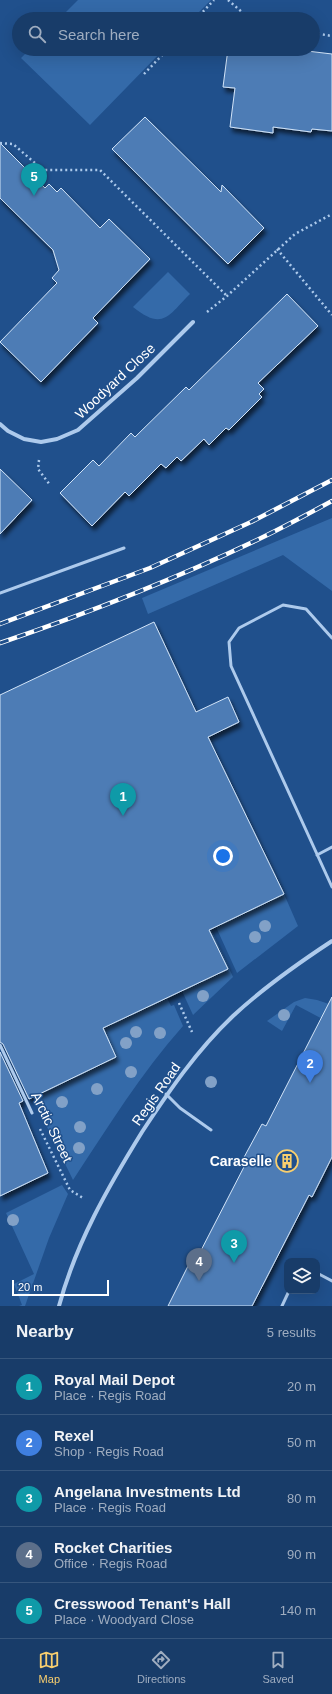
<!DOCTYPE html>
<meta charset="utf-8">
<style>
body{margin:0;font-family:Helvetica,sans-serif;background:#21436f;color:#f1f3f6}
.controls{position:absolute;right:12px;bottom:12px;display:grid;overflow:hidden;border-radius:8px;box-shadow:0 4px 16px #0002}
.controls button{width:36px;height:36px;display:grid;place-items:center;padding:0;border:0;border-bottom:1px solid #36567d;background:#183c69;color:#f1f3f6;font:20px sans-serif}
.scale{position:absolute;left:12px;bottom:10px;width:97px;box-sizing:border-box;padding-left:4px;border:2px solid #fff;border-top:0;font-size:11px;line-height:14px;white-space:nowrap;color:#fff;-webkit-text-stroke:3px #20508c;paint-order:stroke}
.you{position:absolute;left:223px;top:856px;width:14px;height:14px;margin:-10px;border:3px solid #fff;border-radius:50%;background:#1a73e8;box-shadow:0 0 0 6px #1a73e833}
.badge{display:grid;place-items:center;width:26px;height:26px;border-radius:50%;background:#f9cf6e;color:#fff;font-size:13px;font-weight:700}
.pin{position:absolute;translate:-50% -33px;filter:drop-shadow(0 1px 2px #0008)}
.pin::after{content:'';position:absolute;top:21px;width:14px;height:12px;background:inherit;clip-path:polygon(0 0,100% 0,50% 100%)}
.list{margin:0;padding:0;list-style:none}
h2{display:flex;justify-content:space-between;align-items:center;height:52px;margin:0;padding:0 16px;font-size:17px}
h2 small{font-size:13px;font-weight:400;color:#9fadc0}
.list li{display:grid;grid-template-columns:26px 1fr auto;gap:12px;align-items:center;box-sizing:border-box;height:56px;padding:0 16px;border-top:1px solid #36567d}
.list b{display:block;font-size:15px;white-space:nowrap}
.list p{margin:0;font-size:13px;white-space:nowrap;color:#9fadc0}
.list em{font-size:13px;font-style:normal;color:#9fadc0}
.icon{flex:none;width:22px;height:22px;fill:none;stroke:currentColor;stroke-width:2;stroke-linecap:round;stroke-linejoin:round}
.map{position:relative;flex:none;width:332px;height:1306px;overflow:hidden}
.search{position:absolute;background:#183c69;box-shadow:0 4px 16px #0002;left:12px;right:12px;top:12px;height:44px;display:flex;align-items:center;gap:10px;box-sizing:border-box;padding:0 14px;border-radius:22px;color:#9fadc0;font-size:15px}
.sheet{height:332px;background:#183c69}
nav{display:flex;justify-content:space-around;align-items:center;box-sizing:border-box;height:56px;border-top:1px solid #36567d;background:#183c69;font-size:11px;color:#9fadc0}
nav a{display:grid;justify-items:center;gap:2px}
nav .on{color:#f9cf6e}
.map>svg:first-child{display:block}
.green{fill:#346aa9}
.building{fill:#4d7cb5;stroke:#d2e4f8;filter:url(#shadow)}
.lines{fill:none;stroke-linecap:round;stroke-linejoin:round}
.path{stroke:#adcaec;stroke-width:2.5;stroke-dasharray:2 3;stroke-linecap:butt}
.service{stroke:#adcaec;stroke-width:3}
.minor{stroke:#adcaec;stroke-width:4}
.rail-casing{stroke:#fff;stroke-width:4.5}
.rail{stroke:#20508c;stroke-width:3;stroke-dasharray:9;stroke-linecap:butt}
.tree{fill:#82a1c7}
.labels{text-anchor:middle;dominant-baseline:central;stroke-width:3;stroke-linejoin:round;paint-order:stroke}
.street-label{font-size:14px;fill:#fff;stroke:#20508c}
.poi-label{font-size:14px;font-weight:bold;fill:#fff;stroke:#20508c;text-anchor:end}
</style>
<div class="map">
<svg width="332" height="1306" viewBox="0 0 332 1306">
<defs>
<filter id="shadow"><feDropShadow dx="2.5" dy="4.5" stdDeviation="2" flood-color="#0009"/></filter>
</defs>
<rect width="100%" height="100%" fill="#20508c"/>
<path class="green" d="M 78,0 L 211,0 L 192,19 L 59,19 Z
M 30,49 L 164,49 L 90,125 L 21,58 Z
M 168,272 L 190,294 C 168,316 163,331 133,307 Z
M 332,518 L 332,591 L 283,555 L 148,614 L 142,598 Z
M 284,894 L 298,926 L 237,973 L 216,927 Z
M 211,929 L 233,977 L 193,1015 L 182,991 L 227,969 L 209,930 Z
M 167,998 L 171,1006 L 174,1005 L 183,1026 C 141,1073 108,1127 73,1180 L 30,1092 L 103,1028 Z
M 305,998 L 317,1000 L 332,1005 L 332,1024 L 296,1005 L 282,1031 L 267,1021 L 294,1002 Z
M 62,1185 L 68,1194 L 49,1238 L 25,1306 L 19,1306 L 22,1305 L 14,1284 L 34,1274 L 6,1213 Z"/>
<path class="building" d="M 228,49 L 282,55 L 282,49 L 290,49 L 332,54 L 332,131 L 312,129 L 311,132 L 273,127 L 273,133 L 230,127 L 235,88 L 223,87 Z
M 145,117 L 221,192 L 222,185 L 264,228 L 228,264 L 112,149 Z
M 0,143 L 45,188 L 49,184 L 57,192 L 61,188 L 100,228 L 109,219 L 150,259 L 93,318 L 98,323 L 41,382 L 0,342 L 57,283 L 52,278 L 59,270 L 53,250 L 0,198 Z
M 287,294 L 318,326 L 258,383 L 264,389 L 259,394 L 262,397 L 229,430 L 226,428 L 209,445 L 204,439 L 181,461 L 177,457 L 166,468 L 161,464 L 129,496 L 125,492 L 92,526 L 60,493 L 93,460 L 99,466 L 131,433 L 135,437 L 186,387 L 189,390 Z
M 0,469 L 32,500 L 0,534 Z
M 154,622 L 196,712 L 228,697 L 239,722 L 208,737 L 284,894 L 209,930 L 228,969 L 103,1028 L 116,1057 L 29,1099 L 3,1044 L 0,1042 L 0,695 Z
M 332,997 L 332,1157 L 312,1197 L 309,1195 L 252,1306 L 168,1306 L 190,1262 L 194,1264 L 246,1163 L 242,1161 L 262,1124 L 266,1126 Z
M 0,1052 L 23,1101 L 19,1103 L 48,1173 L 0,1196 Z"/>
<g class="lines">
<path class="path" d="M 228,0 L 250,19
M 196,19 L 214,0
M 313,33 L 332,36
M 144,74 L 168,49
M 0,143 L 13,144 L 43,170 L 100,170 L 227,296
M 277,249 L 332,315
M 207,312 L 227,296 L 295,234 L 332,214
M 39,460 L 38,469 L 50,485
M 179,1003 L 192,1032
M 40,1129 L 70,1190 L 83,1198"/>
<path class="service" d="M 0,593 L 124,548
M 332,638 L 306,609 L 283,605 L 239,628 L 229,642 L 231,666 L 332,887
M 317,855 L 332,847
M 0,1045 L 32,1113
M 166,1094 L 180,1108 L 211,1130
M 317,1273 L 332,1281
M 282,1306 L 289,1291"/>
<path class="minor" d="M 0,424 L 8,431 L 24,439 L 41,442 L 57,439 L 78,430 L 137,378 L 193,322
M 59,1306 C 76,1243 108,1187 142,1132 C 169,1091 197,1050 233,1016 C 264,987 297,964 332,941"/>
<g class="rail-casing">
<path id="rail" d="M 0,624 L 150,568 L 251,522 L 332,480
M 0,643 C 88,613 175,579 259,539 C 284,527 308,514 332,501"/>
</g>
<use href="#rail" class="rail"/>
</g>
<g class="tree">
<circle cx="265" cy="926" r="6"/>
<circle cx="255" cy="937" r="6"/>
<circle cx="203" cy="996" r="6"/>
<circle cx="284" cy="1015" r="6"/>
<circle cx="136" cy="1032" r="6"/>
<circle cx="160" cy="1033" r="6"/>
<circle cx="126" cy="1043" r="6"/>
<circle cx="131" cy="1072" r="6"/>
<circle cx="211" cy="1082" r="6"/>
<circle cx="97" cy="1089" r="6"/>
<circle cx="62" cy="1102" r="6"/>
<circle cx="80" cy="1127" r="6"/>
<circle cx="79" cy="1148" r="6"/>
<circle cx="13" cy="1220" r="6"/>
</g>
<defs>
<g id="building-ring" transform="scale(1.15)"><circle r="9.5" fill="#20508c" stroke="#f9cf6e" stroke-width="1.5"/><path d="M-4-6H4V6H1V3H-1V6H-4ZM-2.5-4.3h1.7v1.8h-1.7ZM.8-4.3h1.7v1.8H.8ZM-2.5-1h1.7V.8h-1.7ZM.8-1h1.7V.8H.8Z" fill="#f9cf6e"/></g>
</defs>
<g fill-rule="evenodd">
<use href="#building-ring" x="287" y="1161"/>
</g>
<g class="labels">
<g class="street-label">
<text transform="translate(115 381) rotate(-43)">Woodyard Close</text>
<text transform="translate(156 1094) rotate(-55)">Regis Road</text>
<text transform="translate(52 1127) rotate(64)">Arctic Street</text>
</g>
<g class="poi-label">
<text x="272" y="1161">Caraselle</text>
</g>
</g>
</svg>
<div class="controls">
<button><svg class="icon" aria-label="layers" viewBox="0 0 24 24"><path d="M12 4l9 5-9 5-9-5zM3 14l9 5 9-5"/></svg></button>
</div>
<div class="scale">20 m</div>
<div class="you"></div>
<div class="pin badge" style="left:123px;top:816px;background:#0f9aa8">1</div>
<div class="pin badge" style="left:310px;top:1083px;background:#3f7fe0">2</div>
<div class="pin badge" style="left:234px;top:1263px;background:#0f9aa8">3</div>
<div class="pin badge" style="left:199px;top:1281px;background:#5c6f8a">4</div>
<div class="pin badge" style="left:34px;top:196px;background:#0f9aa8">5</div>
<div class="search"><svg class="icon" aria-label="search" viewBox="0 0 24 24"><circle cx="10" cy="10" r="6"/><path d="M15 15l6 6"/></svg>Search here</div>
</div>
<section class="sheet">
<h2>Nearby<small>5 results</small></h2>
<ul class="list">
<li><span class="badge" style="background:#0f9aa8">1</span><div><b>Royal Mail Depot</b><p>Place · Regis Road</p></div><em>20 m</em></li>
<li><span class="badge" style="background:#3f7fe0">2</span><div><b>Rexel</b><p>Shop · Regis Road</p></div><em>50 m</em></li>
<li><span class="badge" style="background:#0f9aa8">3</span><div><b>Angelana Investments Ltd</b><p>Place · Regis Road</p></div><em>80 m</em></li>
<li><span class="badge" style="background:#5c6f8a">4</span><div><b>Rocket Charities</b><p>Office · Regis Road</p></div><em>90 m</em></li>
<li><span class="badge" style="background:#0f9aa8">5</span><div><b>Cresswood Tenant's Hall</b><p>Place · Woodyard Close</p></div><em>140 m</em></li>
</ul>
</section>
<nav>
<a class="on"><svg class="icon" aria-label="map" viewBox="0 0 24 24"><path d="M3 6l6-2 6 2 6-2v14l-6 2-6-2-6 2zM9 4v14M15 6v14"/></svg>Map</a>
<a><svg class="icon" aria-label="directions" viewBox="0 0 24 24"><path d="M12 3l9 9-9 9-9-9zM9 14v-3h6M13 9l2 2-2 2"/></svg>Directions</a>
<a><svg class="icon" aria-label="saved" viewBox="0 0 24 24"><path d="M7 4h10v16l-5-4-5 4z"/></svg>Saved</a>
</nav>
